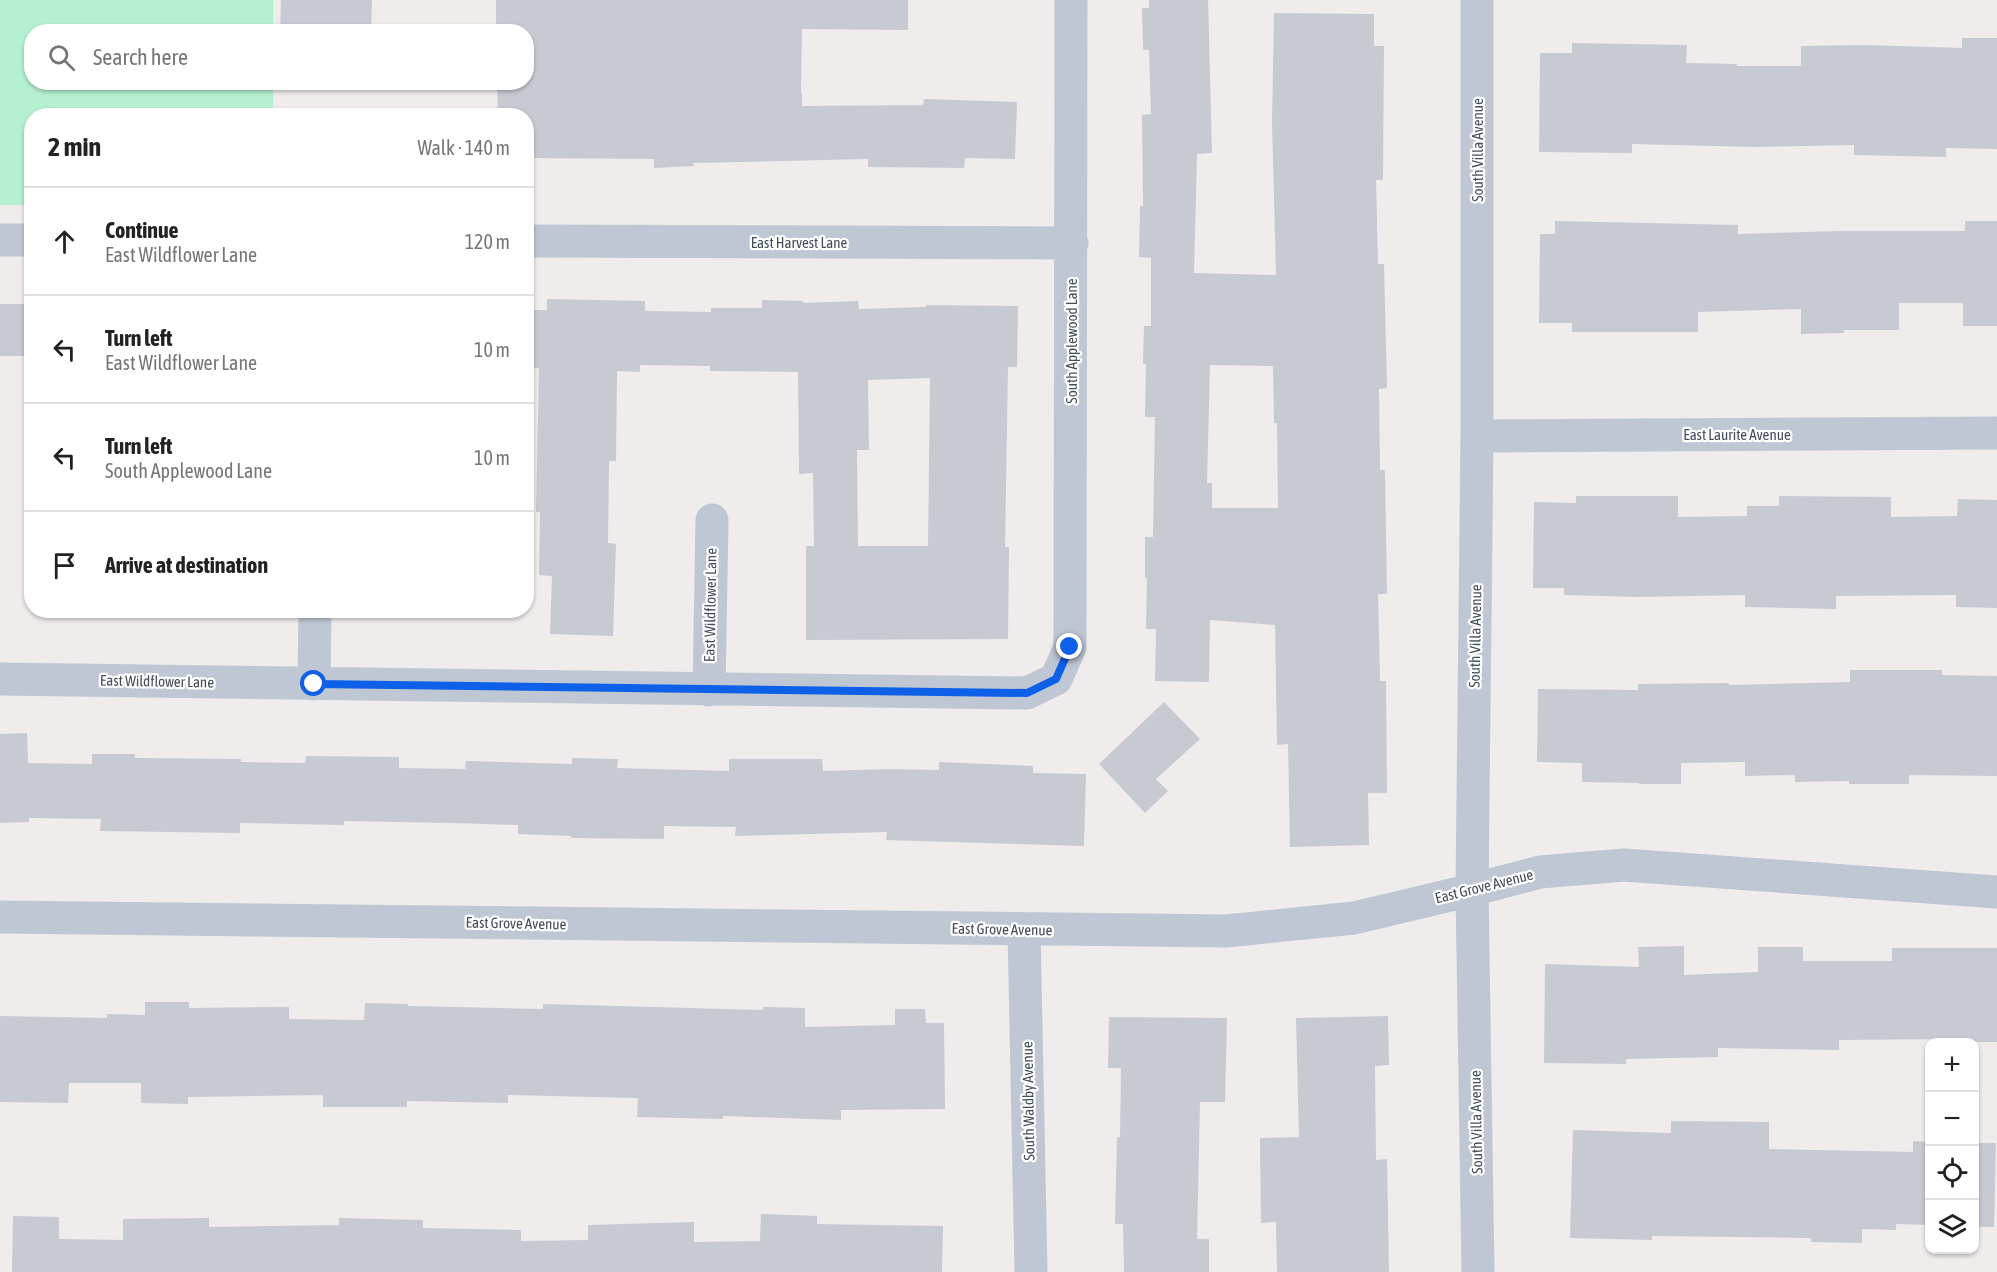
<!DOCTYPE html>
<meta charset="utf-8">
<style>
body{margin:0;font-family:"Asap Condensed",sans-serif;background:#f6f6f6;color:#222}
.controls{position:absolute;right:18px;bottom:18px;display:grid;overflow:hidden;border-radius:12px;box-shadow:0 2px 4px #0004}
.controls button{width:54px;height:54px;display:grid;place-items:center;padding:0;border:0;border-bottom:2px solid #e0e0e0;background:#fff;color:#222;font:30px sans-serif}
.stop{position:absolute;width:18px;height:18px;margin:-14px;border:4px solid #0d60e7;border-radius:50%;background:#fff}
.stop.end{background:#0d60e7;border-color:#fff;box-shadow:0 2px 6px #0008}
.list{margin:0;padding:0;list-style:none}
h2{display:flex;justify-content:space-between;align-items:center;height:78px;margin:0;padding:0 24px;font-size:26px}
h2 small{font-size:20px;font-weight:400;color:#767676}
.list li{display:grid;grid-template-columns:39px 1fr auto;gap:18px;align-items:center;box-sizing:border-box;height:108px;padding:0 24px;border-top:2px solid #e0e0e0}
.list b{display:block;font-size:22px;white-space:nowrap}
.list p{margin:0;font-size:20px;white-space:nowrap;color:#767676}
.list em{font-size:20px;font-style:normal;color:#767676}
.icon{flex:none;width:33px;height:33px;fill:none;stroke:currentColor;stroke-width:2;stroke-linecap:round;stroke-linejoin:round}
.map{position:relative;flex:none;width:1997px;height:1272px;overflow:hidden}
.search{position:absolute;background:#fff;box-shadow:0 2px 4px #0004;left:24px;top:24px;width:510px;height:66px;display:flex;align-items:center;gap:15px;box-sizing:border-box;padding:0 21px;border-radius:24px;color:#767676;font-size:22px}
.panel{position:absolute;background:#fff;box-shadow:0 2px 4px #0004;left:24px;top:108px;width:510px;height:510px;border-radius:24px}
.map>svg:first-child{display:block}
.green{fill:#b5f1d0}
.building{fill:#c7cad2;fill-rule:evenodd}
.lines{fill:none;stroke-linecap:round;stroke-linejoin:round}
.minor{stroke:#bec7d3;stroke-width:33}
.route{stroke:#0d60e7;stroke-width:8}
.labels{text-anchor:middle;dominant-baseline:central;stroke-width:4.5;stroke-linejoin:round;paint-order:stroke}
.street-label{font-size:15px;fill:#434e5a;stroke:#fff}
</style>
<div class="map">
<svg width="1997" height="1272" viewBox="0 0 1997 1272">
<rect width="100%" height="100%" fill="#efeceb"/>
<path class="green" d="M 0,0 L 273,0 L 273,31 L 32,32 L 32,82 L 273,83 L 273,115 L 32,116 L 31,205 L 0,205 Z"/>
<path class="building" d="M 281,0 L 372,0 L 371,32 L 280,32 Z
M 496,0 L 908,0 L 908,30 L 802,29 L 801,93 L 802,93 L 802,106 L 923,105 L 924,99 L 1017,102 L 1015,159 L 965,158 L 964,168 L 868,167 L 868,159 L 693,163 L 694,166 L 654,168 L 654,159 L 526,158 L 526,116 L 498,116 L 497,82 L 526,82 L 526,32 L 496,32 Z
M 1149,0 L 1208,0 L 1212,153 L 1197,154 L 1194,273 L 1276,275 L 1272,121 L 1274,13 L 1374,14 L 1374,46 L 1384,46 L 1383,180 L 1376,180 L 1378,264 L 1384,264 L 1387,388 L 1379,389 L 1380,470 L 1385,470 L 1387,594 L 1378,594 L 1380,681 L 1386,681 L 1387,793 L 1368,793 L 1369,845 L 1290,847 L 1288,744 L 1277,745 L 1275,625 L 1210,620 L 1209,682 L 1155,681 L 1156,629 L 1146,629 L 1147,578 L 1145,578 L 1145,537 L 1153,537 L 1155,417 L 1145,417 L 1146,364 L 1143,364 L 1144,326 L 1151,326 L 1151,258 L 1139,257 L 1140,206 L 1143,206 L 1142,115 L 1151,114 L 1149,50 L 1143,50 L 1142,8 L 1149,8 ZM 1210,365 L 1273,366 L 1274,423 L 1277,423 L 1278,508 L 1212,508 L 1212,483 L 1207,483 Z
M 1962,38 L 1997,38 L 1997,149 L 1946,148 L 1946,157 L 1854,155 L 1854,145 L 1755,147 L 1632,144 L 1632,153 L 1539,152 L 1540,53 L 1572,53 L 1572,43 L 1687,45 L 1686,63 L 1737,64 L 1737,66 L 1801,66 L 1801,46 L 1865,45 L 1962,48 Z
M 1555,221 L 1738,225 L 1738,234 L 1841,231 L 1965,231 L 1965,221 L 1997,221 L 1997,326 L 1963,326 L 1963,303 L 1899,303 L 1899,330 L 1844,330 L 1844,333 L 1801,334 L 1801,309 L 1698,312 L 1698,332 L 1572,332 L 1572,323 L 1539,323 L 1540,234 L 1555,234 Z
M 547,299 L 645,301 L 645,311 L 711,312 L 711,308 L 762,308 L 762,300 L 803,301 L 803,303 L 858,301 L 859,309 L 926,307 L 926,305 L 1018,306 L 1017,367 L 1008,367 L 1005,547 L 1009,547 L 1008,639 L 806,640 L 806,546 L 814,546 L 813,473 L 799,474 L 798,372 L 710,371 L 710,366 L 640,365 L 640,372 L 617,371 L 616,461 L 609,461 L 608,543 L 616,544 L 613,636 L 550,634 L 552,576 L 539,575 L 540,512 L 536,512 L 539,368 L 526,368 L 526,310 L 547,310 ZM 930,378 L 928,546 L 858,546 L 857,450 L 869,450 L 868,380 Z
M 0,304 L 32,304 L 32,356 L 0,356 Z
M 1576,496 L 1678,496 L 1678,517 L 1747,516 L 1747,506 L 1779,506 L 1779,496 L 1891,497 L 1891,517 L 1957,516 L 1958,499 L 1997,500 L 1997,608 L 1956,607 L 1956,595 L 1836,596 L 1836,609 L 1745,607 L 1745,595 L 1639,597 L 1564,595 L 1564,588 L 1533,588 L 1534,502 L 1576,503 Z
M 1850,670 L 1942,670 L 1942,675 L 1997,676 L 1997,776 L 1909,775 L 1909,784 L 1849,784 L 1849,781 L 1795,782 L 1795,775 L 1745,776 L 1745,762 L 1681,763 L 1681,784 L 1639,784 L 1639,783 L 1582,782 L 1582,763 L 1537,762 L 1538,689 L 1638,690 L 1638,684 L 1729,683 L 1729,685 L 1850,682 Z
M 1164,702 L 1200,739 L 1156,779 L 1168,791 L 1145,813 L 1099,764 Z
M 27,733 L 28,763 L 92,764 L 92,754 L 135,754 L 135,758 L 241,759 L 241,762 L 305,763 L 306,756 L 399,757 L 399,768 L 465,769 L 466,761 L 572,764 L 572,758 L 618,759 L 617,768 L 729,771 L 729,759 L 822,759 L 823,771 L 888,769 L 939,770 L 939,762 L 1033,766 L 1033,773 L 1086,774 L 1084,846 L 886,840 L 887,832 L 735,836 L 736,827 L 664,826 L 664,839 L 571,838 L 571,836 L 518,834 L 518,825 L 451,823 L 344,821 L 344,825 L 240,823 L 240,833 L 100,831 L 101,819 L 29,818 L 29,822 L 0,823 L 0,734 Z
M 1684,946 L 1684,975 L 1758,972 L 1758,947 L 1803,947 L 1803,961 L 1892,961 L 1892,948 L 1997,948 L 1997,1042 L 1957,1042 L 1957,1039 L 1839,1040 L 1839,1050 L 1718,1048 L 1718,1057 L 1626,1059 L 1626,1064 L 1544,1063 L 1545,964 L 1639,967 L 1638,947 Z
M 145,1002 L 189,1002 L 189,1008 L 289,1007 L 289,1019 L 364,1020 L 365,1003 L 408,1004 L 408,1006 L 543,1009 L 543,1004 L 763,1010 L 763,1007 L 805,1008 L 805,1027 L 895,1025 L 895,1009 L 925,1009 L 926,1023 L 944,1023 L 945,1109 L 841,1110 L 841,1120 L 723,1116 L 723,1119 L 637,1117 L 638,1098 L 508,1095 L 508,1103 L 407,1101 L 407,1107 L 323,1107 L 323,1095 L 188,1097 L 188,1104 L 141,1103 L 141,1083 L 69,1083 L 68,1103 L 0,1102 L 0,1016 L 107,1018 L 107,1014 L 145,1015 Z
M 1388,1016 L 1389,1065 L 1375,1066 L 1376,1160 L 1387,1159 L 1389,1272 L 1277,1272 L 1276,1222 L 1261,1223 L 1260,1138 L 1299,1137 L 1296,1018 Z
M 1109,1017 L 1227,1018 L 1225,1102 L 1200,1102 L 1197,1239 L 1209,1239 L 1209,1272 L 1124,1272 L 1123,1224 L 1115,1224 L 1117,1137 L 1120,1137 L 1121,1068 L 1108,1068 Z
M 1671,1121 L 1769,1122 L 1769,1149 L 1913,1152 L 1913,1141 L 1929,1142 L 1929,1225 L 1896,1224 L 1896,1230 L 1862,1229 L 1862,1243 L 1811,1242 L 1811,1238 L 1652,1236 L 1652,1240 L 1570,1238 L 1573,1130 L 1671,1133 Z
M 1974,1143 L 1996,1143 L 1994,1227 L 1974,1227 Z
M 761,1214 L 817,1216 L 817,1224 L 943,1226 L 942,1272 L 12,1272 L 13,1216 L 59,1217 L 59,1239 L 123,1240 L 123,1219 L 209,1218 L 209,1227 L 339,1225 L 339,1218 L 423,1220 L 423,1228 L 521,1230 L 521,1241 L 588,1240 L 588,1225 L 694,1222 L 694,1242 L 760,1241 Z"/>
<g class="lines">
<path class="minor" d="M 1477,0 L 1477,436 L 1472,890 L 1478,1272
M 0,240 L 32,240
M 526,241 L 1072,243
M 1477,436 L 1997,433
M 0,679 L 1027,693 L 1056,679 L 1070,647 L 1071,0
M 314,684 L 315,610
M 709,690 L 712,520
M 0,917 L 1226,931 L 1354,918 L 1472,890 L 1540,872 L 1624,865 L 1997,892
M 1024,929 L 1031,1272"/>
</g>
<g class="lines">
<path class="route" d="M 314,684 L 1027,693 L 1056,679 L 1070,647"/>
</g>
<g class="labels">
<g class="street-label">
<text transform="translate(1477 150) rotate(-90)">South Villa Avenue</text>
<text x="799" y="242">East Harvest Lane</text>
<text transform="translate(1071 341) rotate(-90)">South Applewood Lane</text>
<text x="1737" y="434">East Laurite Avenue</text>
<text transform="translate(710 605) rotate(-89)">East Wildflower Lane</text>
<text transform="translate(1475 636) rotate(-89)">South Villa Avenue</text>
<text transform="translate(157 681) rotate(1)">East Wildflower Lane</text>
<text transform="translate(1484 886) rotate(-14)">East Grove Avenue</text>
<text transform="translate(516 923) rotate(1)">East Grove Avenue</text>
<text transform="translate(1002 929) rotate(1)">East Grove Avenue</text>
<text transform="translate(1028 1101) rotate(-91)">South Waldby Avenue</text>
<text transform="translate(1476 1122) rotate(-91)">South Villa Avenue</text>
</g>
</g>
</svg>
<div class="controls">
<button>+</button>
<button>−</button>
<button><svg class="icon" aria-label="locate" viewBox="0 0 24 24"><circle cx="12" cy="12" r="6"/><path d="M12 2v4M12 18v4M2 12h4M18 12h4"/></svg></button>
<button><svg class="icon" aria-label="layers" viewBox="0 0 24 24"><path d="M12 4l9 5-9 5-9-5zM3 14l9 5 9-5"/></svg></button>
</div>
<div class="stop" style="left:314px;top:684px"></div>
<div class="stop end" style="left:1070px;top:647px"></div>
<div class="search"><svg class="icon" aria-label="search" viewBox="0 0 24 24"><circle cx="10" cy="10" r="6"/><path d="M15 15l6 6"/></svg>Search here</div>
<section class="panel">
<h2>2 min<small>Walk · 140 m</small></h2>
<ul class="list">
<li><svg class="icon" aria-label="ahead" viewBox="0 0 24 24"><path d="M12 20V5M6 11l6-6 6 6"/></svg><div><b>Continue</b><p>East Wildflower Lane</p></div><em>120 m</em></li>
<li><svg class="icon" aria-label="left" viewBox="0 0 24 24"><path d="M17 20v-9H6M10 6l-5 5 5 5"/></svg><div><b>Turn left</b><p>East Wildflower Lane</p></div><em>10 m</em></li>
<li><svg class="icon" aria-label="left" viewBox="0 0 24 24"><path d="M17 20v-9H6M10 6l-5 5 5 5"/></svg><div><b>Turn left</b><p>South Applewood Lane</p></div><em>10 m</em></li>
<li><svg class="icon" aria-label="arrive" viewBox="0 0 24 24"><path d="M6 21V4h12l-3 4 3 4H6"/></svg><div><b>Arrive at destination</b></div></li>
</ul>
</section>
</div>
